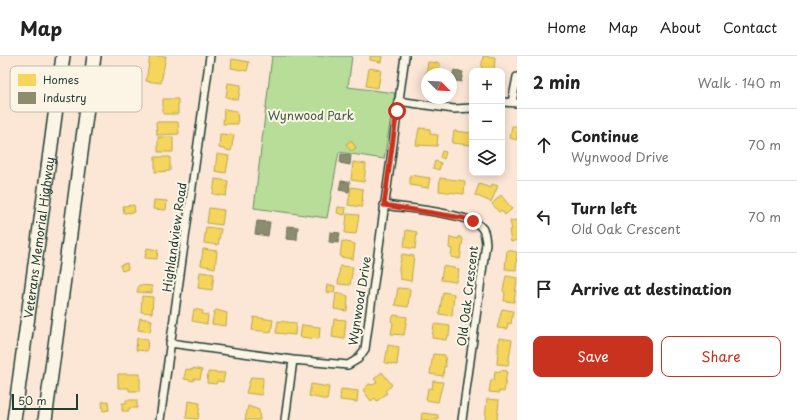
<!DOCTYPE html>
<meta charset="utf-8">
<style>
body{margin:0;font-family:"Playpen Sans",sans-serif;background:#f2f2f2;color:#222}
.controls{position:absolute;right:12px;top:12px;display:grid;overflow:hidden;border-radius:8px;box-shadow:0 2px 10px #0003}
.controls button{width:36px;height:36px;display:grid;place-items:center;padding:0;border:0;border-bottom:1px solid #e0e0e0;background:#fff;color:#222;font:20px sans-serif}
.compass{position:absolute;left:421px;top:12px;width:36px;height:36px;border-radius:50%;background:#fff;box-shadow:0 2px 10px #0003;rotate:114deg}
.scale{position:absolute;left:12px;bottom:10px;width:66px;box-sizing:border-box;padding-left:4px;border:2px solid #1f3d34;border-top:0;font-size:11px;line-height:14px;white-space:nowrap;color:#1f3d34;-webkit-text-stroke:3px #fcf5e5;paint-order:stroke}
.stop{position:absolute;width:12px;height:12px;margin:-9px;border:3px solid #c8321e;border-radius:50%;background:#fff}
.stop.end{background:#c8321e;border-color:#fff;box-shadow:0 1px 4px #0008}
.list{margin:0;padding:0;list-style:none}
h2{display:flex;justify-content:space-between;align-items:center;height:52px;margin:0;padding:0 16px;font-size:17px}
h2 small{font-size:13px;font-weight:400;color:#767676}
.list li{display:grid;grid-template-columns:26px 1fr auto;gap:12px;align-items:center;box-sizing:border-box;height:72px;padding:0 16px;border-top:1px solid #e0e0e0}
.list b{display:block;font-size:15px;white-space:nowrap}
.list p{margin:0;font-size:13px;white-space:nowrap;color:#767676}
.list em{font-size:13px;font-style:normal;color:#767676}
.actions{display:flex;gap:8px;padding:12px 16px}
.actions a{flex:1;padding:9px 0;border:1px solid #c8321e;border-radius:8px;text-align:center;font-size:14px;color:#c8321e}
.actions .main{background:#c8321e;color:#fff}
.icon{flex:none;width:22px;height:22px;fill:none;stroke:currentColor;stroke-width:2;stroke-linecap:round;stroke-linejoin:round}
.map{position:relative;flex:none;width:517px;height:364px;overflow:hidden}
header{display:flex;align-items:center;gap:24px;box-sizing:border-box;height:56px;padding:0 20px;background:#fff;border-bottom:1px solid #e0e0e0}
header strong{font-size:19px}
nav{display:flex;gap:22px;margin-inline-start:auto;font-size:14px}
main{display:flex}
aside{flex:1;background:#fff}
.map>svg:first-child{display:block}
.green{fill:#b7dd99;stroke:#6b8d66}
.homes{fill:#f6d55c;stroke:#b6a750}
.industry{fill:#8c8c6e;stroke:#6b745d}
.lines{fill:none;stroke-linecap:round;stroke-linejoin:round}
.street-casing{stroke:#1f3d34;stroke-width:10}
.highway-casing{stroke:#1f3d34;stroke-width:16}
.street{stroke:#fcf5e5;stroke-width:7}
.highway{stroke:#fcf5e5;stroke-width:13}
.route{stroke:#c8321e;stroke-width:5}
.labels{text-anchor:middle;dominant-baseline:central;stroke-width:4;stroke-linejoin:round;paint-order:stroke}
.park-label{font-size:12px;fill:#3d5d48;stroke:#fcf5e5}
.street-label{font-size:12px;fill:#1f3d34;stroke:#fcf5e5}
.key{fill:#fcf5e5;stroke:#babeb0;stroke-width:1}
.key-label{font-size:11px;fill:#1f3d34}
</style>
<header>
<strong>Map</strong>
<nav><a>Home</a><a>Map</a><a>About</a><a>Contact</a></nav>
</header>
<main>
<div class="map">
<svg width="517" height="364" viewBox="0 0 517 364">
<rect width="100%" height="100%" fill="#fce6d6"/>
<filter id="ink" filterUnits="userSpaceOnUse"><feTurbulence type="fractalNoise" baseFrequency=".025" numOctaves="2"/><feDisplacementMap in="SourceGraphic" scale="8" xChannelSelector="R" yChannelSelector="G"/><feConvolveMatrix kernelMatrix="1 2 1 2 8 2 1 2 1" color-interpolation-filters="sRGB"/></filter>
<g filter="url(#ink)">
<path class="green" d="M 272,0 L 352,0 L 348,31 L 395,37 L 384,103 L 339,96 L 327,162 L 254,152 Z"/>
<path class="homes" d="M 150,0 L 166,0 L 161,27 L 146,25 Z
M 370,0 L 382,0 L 381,6 L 370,4 Z
M 483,0 L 495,1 L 494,15 L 481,15 Z
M 232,3 L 249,6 L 247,15 L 231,12 Z
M 428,6 L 440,7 L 439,18 L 427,18 L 427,25 L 425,25 Z
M 369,12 L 381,14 L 378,32 L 366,30 Z
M 228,27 L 241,29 L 238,44 L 226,41 Z
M 163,43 L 178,43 L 178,58 L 163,58 Z
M 224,53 L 237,55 L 238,68 L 223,68 Z
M 156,66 L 178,66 L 179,78 L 157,79 Z
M 512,70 L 517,70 L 517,84 L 510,82 Z
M 419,72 L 430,73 L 430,78 L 438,79 L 437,90 L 416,89 Z
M 454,75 L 472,77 L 471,89 L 452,87 Z
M 220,78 L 234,79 L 231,95 L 219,92 Z
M 158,81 L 173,81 L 173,96 L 158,96 Z
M 351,84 L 356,92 L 351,95 L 346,88 Z
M 442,95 L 446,96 L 444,103 L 440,101 Z
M 217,98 L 229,100 L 226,117 L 215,115 Z
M 155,101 L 170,101 L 170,115 L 155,116 Z
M 435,105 L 441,107 L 439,114 L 433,112 Z
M 353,106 L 366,108 L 364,126 L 351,124 Z
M 410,119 L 430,122 L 428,132 L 410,129 Z
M 440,122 L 465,125 L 464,138 L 439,135 Z
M 215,123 L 228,125 L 226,140 L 213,138 Z
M 479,128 L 491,132 L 492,128 L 498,130 L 491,146 L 475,139 Z
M 351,131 L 363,133 L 362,151 L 348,149 Z
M 501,139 L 512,153 L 505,159 L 502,154 L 499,156 L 492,148 Z
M 154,144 L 167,145 L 166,154 L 153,153 Z
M 134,149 L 135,156 L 124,157 L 123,150 Z
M 338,151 L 346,152 L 345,159 L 337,157 Z
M 209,152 L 224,154 L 222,169 L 207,167 Z
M 347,158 L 359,159 L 356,178 L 345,177 Z
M 517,164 L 517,184 L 511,186 L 509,174 L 512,174 L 510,165 Z
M 206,171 L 221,173 L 218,189 L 204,187 Z
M 406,174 L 417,176 L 415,193 L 404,191 Z
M 459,180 L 463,183 L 460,203 L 451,201 L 452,193 L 449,192 L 450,181 L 459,183 Z
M 342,185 L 355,188 L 353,203 L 340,201 Z
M 147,192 L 158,194 L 157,203 L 145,202 Z
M 203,193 L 217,195 L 215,212 L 201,209 Z
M 507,194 L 517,196 L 516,214 L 505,213 Z
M 402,198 L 414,200 L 411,225 L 400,223 L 399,212 Z
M 127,207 L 128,213 L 122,215 L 120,209 Z
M 340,210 L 353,211 L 350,229 L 338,228 Z
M 443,210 L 459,213 L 456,226 L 441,224 Z
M 200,216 L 214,218 L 212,234 L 198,232 Z
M 506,220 L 517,222 L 514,246 L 504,245 L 505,238 L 503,234 Z
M 139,229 L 152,230 L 152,237 L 137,236 Z
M 327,229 L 335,230 L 334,237 L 326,236 Z
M 398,232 L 410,233 L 408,251 L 395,249 Z
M 443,236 L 454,238 L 452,260 L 439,258 Z
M 336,237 L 348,240 L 347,255 L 334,253 Z
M 142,240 L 153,241 L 152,257 L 141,256 Z
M 194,253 L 203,255 L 202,258 L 208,259 L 207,268 L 192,265 Z
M 502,253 L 513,255 L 511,268 L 508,267 L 507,273 L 497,272 Z
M 216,254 L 227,257 L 226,270 L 212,268 L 214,256 Z
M 394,259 L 407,261 L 404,279 L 391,278 L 393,267 L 391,265 Z
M 254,261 L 273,264 L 271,276 L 252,274 Z
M 140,262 L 152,264 L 150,276 L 138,274 Z
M 334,263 L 346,264 L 344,283 L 332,281 Z
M 278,265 L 296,267 L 295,279 L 276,277 Z
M 434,268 L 450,270 L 449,280 L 447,280 L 446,284 L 432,282 Z
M 302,269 L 320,271 L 319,283 L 300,281 Z
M 137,282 L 148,283 L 147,295 L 136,294 Z
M 499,282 L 512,284 L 508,309 L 497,308 Z
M 388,289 L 399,291 L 397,309 L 385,307 Z
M 433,298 L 445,299 L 446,311 L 444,310 L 443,320 L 430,318 Z
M 193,312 L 202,314 L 200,323 L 194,322 L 194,325 L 184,323 L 186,313 L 193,314 Z
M 500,314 L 507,315 L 504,336 L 499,335 L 499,337 L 489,336 L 491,324 L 494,324 L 495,315 L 500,316 Z
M 208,316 L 225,317 L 223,326 L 217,325 L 216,328 L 207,327 Z
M 382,316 L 392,329 L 385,335 L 387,337 L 377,345 L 375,342 L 371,345 L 363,334 L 369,328 L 373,329 L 377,326 L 374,323 Z
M 118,318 L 140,318 L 140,335 L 129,335 L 129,332 L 118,332 Z
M 251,321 L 263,322 L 262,339 L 246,337 Z
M 433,325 L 443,326 L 438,346 L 426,344 L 428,332 L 432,333 Z
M 311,328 L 329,331 L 327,344 L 309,340 Z
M 341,333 L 358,335 L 357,346 L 340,344 Z
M 487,343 L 499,344 L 497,364 L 485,363 Z
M 126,344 L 137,344 L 137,352 L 129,352 L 129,355 L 122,355 L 122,347 L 126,347 Z
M 108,345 L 109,354 L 103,355 L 102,346 Z
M 188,345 L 200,347 L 198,363 L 186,362 Z
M 248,350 L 259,354 L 260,364 L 245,364 Z
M 422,357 L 438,359 L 438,364 L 421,364 Z"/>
<path class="industry" d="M 454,14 L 463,16 L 461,26 L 451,24 Z
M 341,98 L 351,99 L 350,109 L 340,107 Z
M 341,125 L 350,126 L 349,136 L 339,134 Z
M 257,165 L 270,166 L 268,180 L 255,178 Z
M 287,170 L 298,171 L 297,184 L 286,183 Z
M 330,176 L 340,177 L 338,187 L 329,186 Z"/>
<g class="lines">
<g class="street-casing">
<path id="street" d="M 398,45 L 454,53 L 472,52
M 502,46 L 517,47
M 512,46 L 517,21
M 384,149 C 403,152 467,157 480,170 C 485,174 485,180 486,187 L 462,364
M 170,287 L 293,304 L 348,309 L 358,303 L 365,293 L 405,0
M 160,364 L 210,0
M 285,364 L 293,304"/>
</g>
<g class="highway-casing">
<g id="highway">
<path id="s1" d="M 14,364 L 63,0"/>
<path d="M 45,364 L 94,0"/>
</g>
</g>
<use href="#street" class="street"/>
<use href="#highway" class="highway"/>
</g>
</g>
<g class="lines" filter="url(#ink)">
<path class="route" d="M 397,55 L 384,149 L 463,162 L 473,165"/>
</g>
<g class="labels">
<g class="park-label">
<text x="311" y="59">Wynwood Park</text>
</g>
<g class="street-label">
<text transform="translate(174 181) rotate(-82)">Highlandview Road</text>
<text stroke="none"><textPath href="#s1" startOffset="184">Veterans Memorial Highway</textPath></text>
<text transform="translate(467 240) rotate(-83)">Old Oak Crescent</text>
<text transform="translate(359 245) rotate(-81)">Wynwood Drive</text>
</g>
</g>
<rect x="10" y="10" width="132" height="46" rx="6" class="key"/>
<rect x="18" y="18" width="18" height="12" fill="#f6d55c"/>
<rect x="18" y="36" width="18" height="12" fill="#8c8c6e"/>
<g class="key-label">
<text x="43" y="28">Homes</text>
<text x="43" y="46">Industry</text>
</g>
</svg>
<div class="controls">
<button>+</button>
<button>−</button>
<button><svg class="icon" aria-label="layers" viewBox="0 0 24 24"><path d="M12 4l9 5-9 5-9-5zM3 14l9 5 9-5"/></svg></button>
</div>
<svg class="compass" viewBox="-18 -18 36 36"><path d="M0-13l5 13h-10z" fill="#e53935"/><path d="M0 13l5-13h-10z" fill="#767676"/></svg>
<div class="scale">50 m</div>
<div class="stop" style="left:397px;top:55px"></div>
<div class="stop end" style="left:473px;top:165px"></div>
</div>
<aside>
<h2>2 min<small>Walk · 140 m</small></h2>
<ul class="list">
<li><svg class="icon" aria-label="ahead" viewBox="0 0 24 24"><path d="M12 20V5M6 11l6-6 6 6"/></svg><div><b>Continue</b><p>Wynwood Drive</p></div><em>70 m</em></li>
<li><svg class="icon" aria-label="left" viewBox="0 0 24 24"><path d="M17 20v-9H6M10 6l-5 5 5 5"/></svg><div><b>Turn left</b><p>Old Oak Crescent</p></div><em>70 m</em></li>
<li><svg class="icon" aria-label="arrive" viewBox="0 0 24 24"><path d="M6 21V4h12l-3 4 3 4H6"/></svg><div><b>Arrive at destination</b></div></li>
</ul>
<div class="actions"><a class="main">Save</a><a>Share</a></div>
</aside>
</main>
